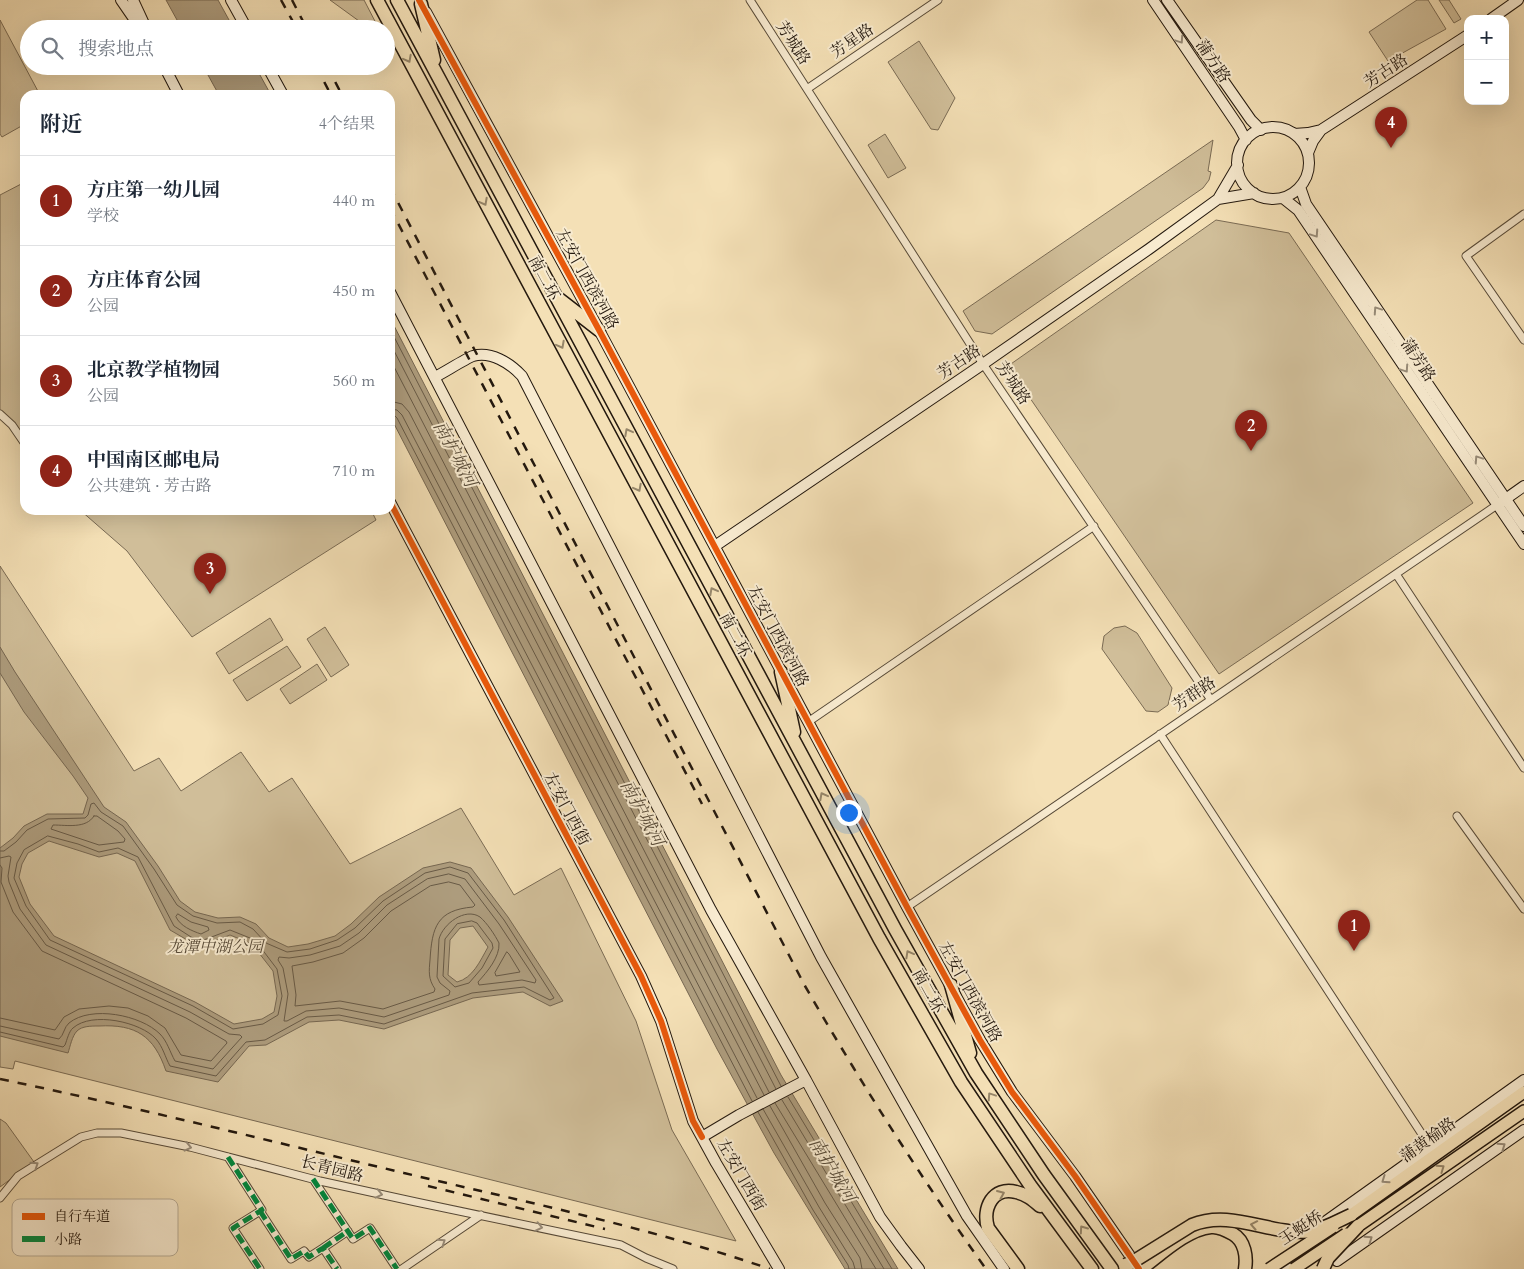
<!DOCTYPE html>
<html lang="zh">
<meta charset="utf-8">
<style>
body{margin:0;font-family:Cardo,"Noto Serif SC",serif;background:#f2f2f3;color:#1f2937}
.controls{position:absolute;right:15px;top:15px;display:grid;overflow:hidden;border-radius:10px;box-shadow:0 5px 20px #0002}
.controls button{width:45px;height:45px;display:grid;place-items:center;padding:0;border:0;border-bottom:1px solid #e0e1e3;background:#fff;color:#1f2937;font:25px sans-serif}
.you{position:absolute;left:848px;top:812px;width:18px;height:18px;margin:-12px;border:4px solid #fff;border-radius:50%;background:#1a73e8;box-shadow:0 0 0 8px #1a73e833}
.badge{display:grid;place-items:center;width:32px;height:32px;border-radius:50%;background:#8f2418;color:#fff;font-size:16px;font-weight:700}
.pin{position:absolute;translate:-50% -41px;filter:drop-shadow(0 1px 2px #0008)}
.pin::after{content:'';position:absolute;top:26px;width:18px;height:15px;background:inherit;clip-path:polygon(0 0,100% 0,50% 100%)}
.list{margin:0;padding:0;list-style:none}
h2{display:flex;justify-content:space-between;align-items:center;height:65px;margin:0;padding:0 20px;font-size:21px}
h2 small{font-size:16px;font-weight:400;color:#747a83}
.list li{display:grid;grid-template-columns:32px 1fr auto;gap:15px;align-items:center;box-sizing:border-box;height:90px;padding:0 20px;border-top:1px solid #e0e1e3}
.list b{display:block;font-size:19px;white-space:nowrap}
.list p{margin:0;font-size:16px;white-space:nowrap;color:#747a83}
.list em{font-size:16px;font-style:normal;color:#747a83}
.icon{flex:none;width:28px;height:28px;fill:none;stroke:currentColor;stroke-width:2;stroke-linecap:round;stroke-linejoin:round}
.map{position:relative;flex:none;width:1524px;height:1269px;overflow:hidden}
.search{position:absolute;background:#fff;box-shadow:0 5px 20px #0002;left:20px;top:20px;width:375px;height:55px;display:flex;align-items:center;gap:12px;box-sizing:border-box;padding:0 18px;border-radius:28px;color:#747a83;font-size:19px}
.panel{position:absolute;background:#fff;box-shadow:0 5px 20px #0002;left:20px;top:90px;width:375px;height:425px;border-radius:15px}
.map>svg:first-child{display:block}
.green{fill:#d0be99;stroke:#7a6b54}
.water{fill:#ad9c7d;stroke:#766751;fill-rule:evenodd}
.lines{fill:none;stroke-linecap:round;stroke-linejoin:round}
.shore{stroke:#685a46;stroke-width:1}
.street-casing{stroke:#574a38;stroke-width:9}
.secondary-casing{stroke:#23180e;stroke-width:12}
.primary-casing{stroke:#23180e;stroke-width:14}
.highway-casing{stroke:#23180e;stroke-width:15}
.street{stroke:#f8ebd0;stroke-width:7}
.secondary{stroke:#f8ebd0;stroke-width:10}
.primary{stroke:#f4e0b6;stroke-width:11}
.highway{stroke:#f4e0b6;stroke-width:12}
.rail{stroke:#23180e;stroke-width:2.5;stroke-dasharray:9 9;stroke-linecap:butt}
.primary-bridge-casing{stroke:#23180e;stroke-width:14;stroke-linecap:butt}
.highway-bridge-casing{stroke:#23180e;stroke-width:15;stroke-linecap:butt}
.primary-bridge{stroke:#f4e0b6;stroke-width:11}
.highway-bridge{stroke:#f4e0b6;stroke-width:12}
.quiet{stroke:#00873e;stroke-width:5;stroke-dasharray:10 5;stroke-linecap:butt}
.cycleway-casing{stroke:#f8ebd0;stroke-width:9}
.cycleway{stroke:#e8590c;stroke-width:6}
.oneway{stroke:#988c79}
.oneway2{stroke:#96866a}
.labels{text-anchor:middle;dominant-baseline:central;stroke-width:4;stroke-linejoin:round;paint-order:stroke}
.street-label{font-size:16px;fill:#23180e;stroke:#f8ebd0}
.park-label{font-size:16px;font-style:italic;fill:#574a38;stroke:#f8ebd0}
.water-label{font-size:18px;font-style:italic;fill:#5a4d3a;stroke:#f8ebd0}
.key{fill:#f8ebd0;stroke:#b8ac96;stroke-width:1}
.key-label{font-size:14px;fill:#23180e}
</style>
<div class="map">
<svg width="1524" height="1269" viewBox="0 0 1524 1269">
<rect width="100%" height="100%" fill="#f4e0b6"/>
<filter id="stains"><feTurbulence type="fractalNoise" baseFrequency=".004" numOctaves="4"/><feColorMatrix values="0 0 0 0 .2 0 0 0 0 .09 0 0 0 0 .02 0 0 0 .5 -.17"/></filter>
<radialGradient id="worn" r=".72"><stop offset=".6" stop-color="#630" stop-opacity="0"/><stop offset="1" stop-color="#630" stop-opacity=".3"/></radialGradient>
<path class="green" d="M 330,0 L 364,0 L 379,29 L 370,29 Z
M 1417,0 L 1428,0 L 1446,29 L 1388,61 L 1369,32 Z
M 1439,0 L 1449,0 L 1461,19 L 1454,23 Z
M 0,20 L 40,95 L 25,95 L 25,124 L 2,137 L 0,134 Z
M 919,41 L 955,98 L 938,130 L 931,129 L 888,62 Z
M 885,134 L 906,168 L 888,178 L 868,145 Z
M 1213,140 L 1208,171 L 1211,172 L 1209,180 L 1203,188 L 992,334 L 975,331 L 963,311 Z
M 25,182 L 25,449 L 0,410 L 0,195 Z
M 1216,220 L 1289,233 L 1473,503 L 1219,674 L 1008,366 Z
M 80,510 L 371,510 L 376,520 L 192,637 L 127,551 Z
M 0,566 L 134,771 L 159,758 L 181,791 L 241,752 L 269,792 L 292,778 L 350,864 L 461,808 L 514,895 L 561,868 L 636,1021 L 672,1130 L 736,1241 L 15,1061 L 13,1069 L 0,1067 Z
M 270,618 L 283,640 L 229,674 L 216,653 Z
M 1125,626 L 1137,633 L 1172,688 L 1168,705 L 1158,712 L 1146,711 L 1102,649 L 1104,636 L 1114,628 Z
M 325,627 L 349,665 L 331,677 L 307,639 Z
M 287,646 L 301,667 L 247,701 L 233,680 Z
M 317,664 L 327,680 L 290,704 L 280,689 Z
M 0,1119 L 6,1123 L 34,1162 L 0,1187 Z"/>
<path class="water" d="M 166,0 L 218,0 L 234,29 L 182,29 Z
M 203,66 L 255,66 L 271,95 L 219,95 Z
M 390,318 L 781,1075 L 898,1269 L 845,1269 L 774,1153 L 717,1049 L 390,416 Z
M 0,647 L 15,672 L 104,807 L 126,822 L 158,866 L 180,901 L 195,912 L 218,918 L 240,917 L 256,924 L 269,938 L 288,947 L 308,944 L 335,936 L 351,924 L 379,897 L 423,868 L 450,862 L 471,868 L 508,917 L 563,1001 L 550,1006 L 523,992 L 473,998 L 384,1029 L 339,1020 L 309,1022 L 266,1045 L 249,1046 L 218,1082 L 166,1071 C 154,1036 136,1024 99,1026 C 91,1026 82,1026 77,1031 C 72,1036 70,1047 68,1053 L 0,1036 L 0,848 L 13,838 L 24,826 L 47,814 L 83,814 L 88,798 L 73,776 L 24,712 L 0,673 ZM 49,841 L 99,857 L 117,853 L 135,861 L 170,930 L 189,941 L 201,946 L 230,935 L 252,944 L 273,971 L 277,996 L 274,1012 L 262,1019 L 234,1024 L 195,1002 L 54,936 L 30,904 L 19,877 L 22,864 L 28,853 ZM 473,926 L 488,947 C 480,961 473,978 457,982 L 448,975 L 450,940 L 460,928 Z"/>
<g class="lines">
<path class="shore" d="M 390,329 L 781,1086
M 390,343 L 776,1089
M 390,359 L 769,1092
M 390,401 L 402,404 L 409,412 L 764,1095
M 390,409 L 397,410 L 402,415 L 757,1098
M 390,415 L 394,415 L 397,418 L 752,1101
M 94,816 L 97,816 L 118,831 L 125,839 L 124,842 L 99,845 L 51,829 L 53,825 C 67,825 86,829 94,816 Z
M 48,836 L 78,844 L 99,852 L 118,848 L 138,857 L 174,926 L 191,937 L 201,941 L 230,930 L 255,940 L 277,969 L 282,996 L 278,1015 L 263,1024 L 233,1029 L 193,1006 L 50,940 L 26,906 L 14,878 L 17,863 L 24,850 Z
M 0,851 L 4,851 L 16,842 L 27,830 L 48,819 L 85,818 L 88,815 L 91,804 L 94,803 L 101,812 L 123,826 L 154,869 L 177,905 L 193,916 L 217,923 L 240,922 L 253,929 L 266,943 L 287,952 L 310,949 L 337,940 L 355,928 L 383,901 L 425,873 L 450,867 L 468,873 L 504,920 L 554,998 L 550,1000 L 524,987 L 472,993 L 384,1024 L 339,1015 L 307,1017 L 265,1040 L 246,1042 L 216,1076 L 170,1066 C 165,1057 163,1047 156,1039 C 141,1022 92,1011 73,1028 C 69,1031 67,1040 65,1045 L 63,1047 L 0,1032
M 0,858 L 9,856 L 11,857 L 8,876 L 9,882 L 20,909 L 46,945 L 190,1012 L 229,1034 L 240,1035 L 242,1037 L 213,1069 L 175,1061 C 170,1052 167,1041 160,1034 C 141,1015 91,1005 69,1023 C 64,1027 64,1035 59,1039 L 0,1026
M 0,865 L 2,868 L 1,882 L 13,912 L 42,951 L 186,1018 L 226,1041 L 227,1043 L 211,1061 L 181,1055 L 165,1028 L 148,1016 L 128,1008 L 109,1006 L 79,1009 L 64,1017 L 55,1030 L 0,1018
M 449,874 L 465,879 L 499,924 L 536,980 L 535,983 L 522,980 L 479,985 L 478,982 C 487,972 500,957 499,943 C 495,935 487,923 480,917 C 465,907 443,924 439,939 L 437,977 L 440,983 L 450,991 L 449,995 L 384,1017 L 339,1008 L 306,1011 L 287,1021 L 284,1021 L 288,994 L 283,968 L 278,960 L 279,957 L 289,958 L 310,955 L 340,946 L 359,933 L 387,905 L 427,879 Z
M 449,882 L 460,885 L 475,905 L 473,907 C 437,910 432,927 430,960 C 429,971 428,979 435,989 L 434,992 L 383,1009 L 340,1001 L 295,1006 L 296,995 L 292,966 L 313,962 L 343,953 L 364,938 L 391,911 L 430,886 Z
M 178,914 L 191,922 L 208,927 L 209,930 L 201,934 C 192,931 180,926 176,917 Z
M 472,921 L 477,923 L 492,943 L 493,948 L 482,968 L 469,983 L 455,987 L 443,976 L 445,939 L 457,924 Z
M 507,952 L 509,954 L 520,972 L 496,976 L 495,973 Z
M 788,1097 L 892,1269
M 782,1100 L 884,1269
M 775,1103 L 876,1269
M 770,1106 L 825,1203 L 860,1258 L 862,1269
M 763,1109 L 819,1207 L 853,1262 L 855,1269
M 758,1112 L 813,1210 L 848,1265 L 849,1269"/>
<g class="street-casing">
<path id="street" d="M 750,0 L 983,364 L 1211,700
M 807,89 L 938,0
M 1524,214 L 1466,256 L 1524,340
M 0,414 L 12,425 L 25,444
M 1396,574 L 1524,768
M 808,722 L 1094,526
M 1160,734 L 1431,1148
M 1457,816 L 1524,909
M 907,907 L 1497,505
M 228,1157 L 262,1210 L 233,1228 L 260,1269
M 313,1179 L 353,1239 L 370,1228 L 397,1269
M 0,1198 L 18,1176 L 81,1137 L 97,1133 L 121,1133 L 190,1147 L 320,1181 L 416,1202 L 621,1245 L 646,1258 L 673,1269
M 260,1211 L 291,1259 L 304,1251 L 309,1257 L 323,1248 L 337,1269
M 323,1248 L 348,1231
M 402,1269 L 481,1215"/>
</g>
<g class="secondary-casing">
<path id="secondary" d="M 121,0 L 141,29
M 133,0 L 146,28
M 231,0 L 247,29
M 1153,0 L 1239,127 L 1246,140
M 1167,0 L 1251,120 L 1261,130
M 426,12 L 599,330 L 907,907 L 980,1040 L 1012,1092 L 1075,1176 L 1137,1266
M 1491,19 L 1518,0
M 164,66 L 179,95
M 267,66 L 283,95
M1237 163a36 36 0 1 1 72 0a36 36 0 1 1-72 0Z
M 1294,134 L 1308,133 L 1321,130 L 1468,35
M 1308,153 L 1313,141 L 1321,130
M 1300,187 L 1306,204 L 1524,526
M 1283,198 L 1298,210 L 1524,544
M 1218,199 L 1254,193
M 390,292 L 711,910 L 806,1080 L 739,1115 L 702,1137
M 435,377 C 445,372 465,359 473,356 C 491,351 510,363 522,376 L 821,957 L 967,1216 L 1004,1269
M 390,502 L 641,976 L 661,1021 L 693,1121 L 716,1163 L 779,1269
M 1500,503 L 1524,486
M 715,546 L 983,364 L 1149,249 L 1218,199 L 1238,165
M 806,1080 L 880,1217 L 901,1246 L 919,1269
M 1524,1080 L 1315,1229 L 1337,1261 L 1524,1130
M 1283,1269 L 1307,1254"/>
</g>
<g class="primary-casing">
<path id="primary" d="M 1351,1215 L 1524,1092
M 1358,1226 L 1524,1111"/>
</g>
<g class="highway-casing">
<path id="highway" d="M 377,0 L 879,938 L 961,1082 L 1030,1185 L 1092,1269
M 397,0 L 895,929 L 976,1073 L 1044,1175 L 1112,1269
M 421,4 L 434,60
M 559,299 L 599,330
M 781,672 L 794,732
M 951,985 L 970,1053
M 1018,1269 L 988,1228 C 982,1208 993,1186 1016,1192 C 1026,1194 1033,1200 1040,1206
M 1141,1269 C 1160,1255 1187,1229 1211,1227 C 1219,1226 1226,1230 1233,1234 C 1245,1241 1247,1257 1245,1269"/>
</g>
<use href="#street" class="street"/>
<use href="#secondary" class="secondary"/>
<use href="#primary" class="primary"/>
<use href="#highway" class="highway"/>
<path class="rail" d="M 281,0 L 297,29
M 292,0 L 307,29
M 316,66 L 331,95
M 327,66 L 342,95
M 390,187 L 805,986 C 861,1083 921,1178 986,1269
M 390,208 L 702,804
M 0,1079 C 135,1107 270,1141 404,1173 C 526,1202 651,1228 770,1269
M 428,1186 L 605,1229"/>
<g class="primary-bridge-casing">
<path id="primary-bridge" d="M 1269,1269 L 1333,1227
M 1294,1269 L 1346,1234"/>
</g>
<g class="highway-bridge-casing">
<path id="highway-bridge" d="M 1125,1265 L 1131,1263 L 1192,1225 C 1224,1212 1256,1227 1288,1231 C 1295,1231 1304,1233 1311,1231 C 1325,1229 1339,1220 1351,1215
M 1323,1269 L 1328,1258 L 1358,1226"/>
</g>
<use href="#primary-bridge" class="primary-bridge"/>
<use href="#highway-bridge" class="highway-bridge"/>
<path class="quiet" d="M 228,1157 L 262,1210 L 233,1228 L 260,1269
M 313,1179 L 353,1239 L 370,1228 L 397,1269
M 260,1211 L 291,1259 L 304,1251 L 309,1257 L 323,1248 L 337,1269
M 323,1248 L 348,1231"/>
<g class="cycleway-casing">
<path id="cycleway" d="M 419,0 L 599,330 L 907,907 L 980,1040 L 1012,1092 L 1075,1176 L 1139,1269
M 390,502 L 641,976 L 661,1021 L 693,1121 L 702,1137"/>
</g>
<use href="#cycleway" class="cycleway"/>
</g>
<defs><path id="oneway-chevron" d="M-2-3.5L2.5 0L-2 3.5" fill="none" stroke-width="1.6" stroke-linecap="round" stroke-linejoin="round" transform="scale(1.25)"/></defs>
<g class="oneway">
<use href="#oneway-chevron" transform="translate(1180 40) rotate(56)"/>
<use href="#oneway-chevron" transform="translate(1315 234) rotate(56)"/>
<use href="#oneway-chevron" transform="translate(1377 310) rotate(-124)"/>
<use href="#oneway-chevron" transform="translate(1405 369) rotate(56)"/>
<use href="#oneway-chevron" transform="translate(1478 459) rotate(-124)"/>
<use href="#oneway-chevron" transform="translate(1502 1146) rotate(-35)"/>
<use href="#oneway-chevron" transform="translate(188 1147) rotate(13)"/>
<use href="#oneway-chevron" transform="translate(35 1165) rotate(-34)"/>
<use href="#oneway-chevron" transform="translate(1385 1180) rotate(145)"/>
<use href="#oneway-chevron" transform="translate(379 1194) rotate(13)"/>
<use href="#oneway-chevron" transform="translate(539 1227) rotate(12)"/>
<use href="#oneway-chevron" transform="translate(1369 1239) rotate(-35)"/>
<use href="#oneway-chevron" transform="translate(442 1242) rotate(-34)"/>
</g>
<g class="oneway2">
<use href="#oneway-chevron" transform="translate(408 59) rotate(62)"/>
<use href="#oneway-chevron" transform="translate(484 202) rotate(62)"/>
<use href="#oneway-chevron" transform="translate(561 345) rotate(62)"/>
<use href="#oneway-chevron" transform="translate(628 432) rotate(-118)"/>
<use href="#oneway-chevron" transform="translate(638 488) rotate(62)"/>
<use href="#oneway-chevron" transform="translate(713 591) rotate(-118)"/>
<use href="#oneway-chevron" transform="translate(823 796) rotate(-118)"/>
<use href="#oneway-chevron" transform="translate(909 954) rotate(-119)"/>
<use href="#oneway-chevron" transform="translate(991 1096) rotate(-124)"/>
<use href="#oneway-chevron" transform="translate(1441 1168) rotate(-35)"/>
<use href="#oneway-chevron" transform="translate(1001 1194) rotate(-23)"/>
<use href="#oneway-chevron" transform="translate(1254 1225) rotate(-169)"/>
<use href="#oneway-chevron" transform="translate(1083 1229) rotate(-125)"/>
</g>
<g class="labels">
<g class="street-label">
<text transform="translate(852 41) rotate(-34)">芳星路</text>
<text transform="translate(793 43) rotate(57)">芳城路</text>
<text transform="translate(1213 61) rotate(56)">蒲方路</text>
<text transform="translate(1386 71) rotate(-33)">芳古路</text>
<text transform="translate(544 278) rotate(62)">南二环</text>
<text transform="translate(587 279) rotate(61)">左安门西滨河路</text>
<text transform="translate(1418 360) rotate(56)">蒲芳路</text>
<text transform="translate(959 362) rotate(-34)">芳古路</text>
<text transform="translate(1013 383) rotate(56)">芳城路</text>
<text transform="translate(735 635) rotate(62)">南二环</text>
<text transform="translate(778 636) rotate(62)">左安门西滨河路</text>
<text transform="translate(1194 694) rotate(-34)">芳群路</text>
<text transform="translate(567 809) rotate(62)">左安门西街</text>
<text transform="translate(928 991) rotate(61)">南二环</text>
<text transform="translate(970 992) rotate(61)">左安门西滨河路</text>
<text transform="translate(1428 1140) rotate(-36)">蒲黄榆路</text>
<text transform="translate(332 1169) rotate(14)">长青园路</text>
<text transform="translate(741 1175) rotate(60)">左安门西街</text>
<text transform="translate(1301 1228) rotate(-33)">玉蜓桥</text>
</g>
<g class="park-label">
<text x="215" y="947">龙潭中湖公园</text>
</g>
<g class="water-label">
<text transform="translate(455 454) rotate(62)">南护城河</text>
<text transform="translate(642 813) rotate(62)">南护城河</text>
<text transform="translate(832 1170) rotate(59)">南护城河</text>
</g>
</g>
<rect x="12" y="1199" width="166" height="57" rx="8" class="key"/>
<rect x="22" y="1213" width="23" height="7" fill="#e8590c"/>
<rect x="22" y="1236" width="23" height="6" fill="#00873e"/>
<g class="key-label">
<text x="54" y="1221">自行车道</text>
<text x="54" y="1244">小路</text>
</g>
<rect width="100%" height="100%" filter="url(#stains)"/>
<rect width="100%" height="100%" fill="url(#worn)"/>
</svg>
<div class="controls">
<button>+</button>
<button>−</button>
</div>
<div class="you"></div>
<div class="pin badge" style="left:1354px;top:951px">1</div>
<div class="pin badge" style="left:1251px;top:451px">2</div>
<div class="pin badge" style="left:210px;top:594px">3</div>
<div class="pin badge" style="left:1391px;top:148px">4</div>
<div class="search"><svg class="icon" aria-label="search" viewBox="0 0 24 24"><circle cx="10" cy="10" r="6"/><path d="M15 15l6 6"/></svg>搜索地点</div>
<section class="panel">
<h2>附近<small>4个结果</small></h2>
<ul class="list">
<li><span class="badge">1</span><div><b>方庄第一幼儿园</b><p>学校</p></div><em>440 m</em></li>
<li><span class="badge">2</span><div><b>方庄体育公园</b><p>公园</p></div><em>450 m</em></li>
<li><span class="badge">3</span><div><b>北京教学植物园</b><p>公园</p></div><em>560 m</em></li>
<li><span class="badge">4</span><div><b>中国南区邮电局</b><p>公共建筑 · 芳古路</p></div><em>710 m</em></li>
</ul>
</section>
</div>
